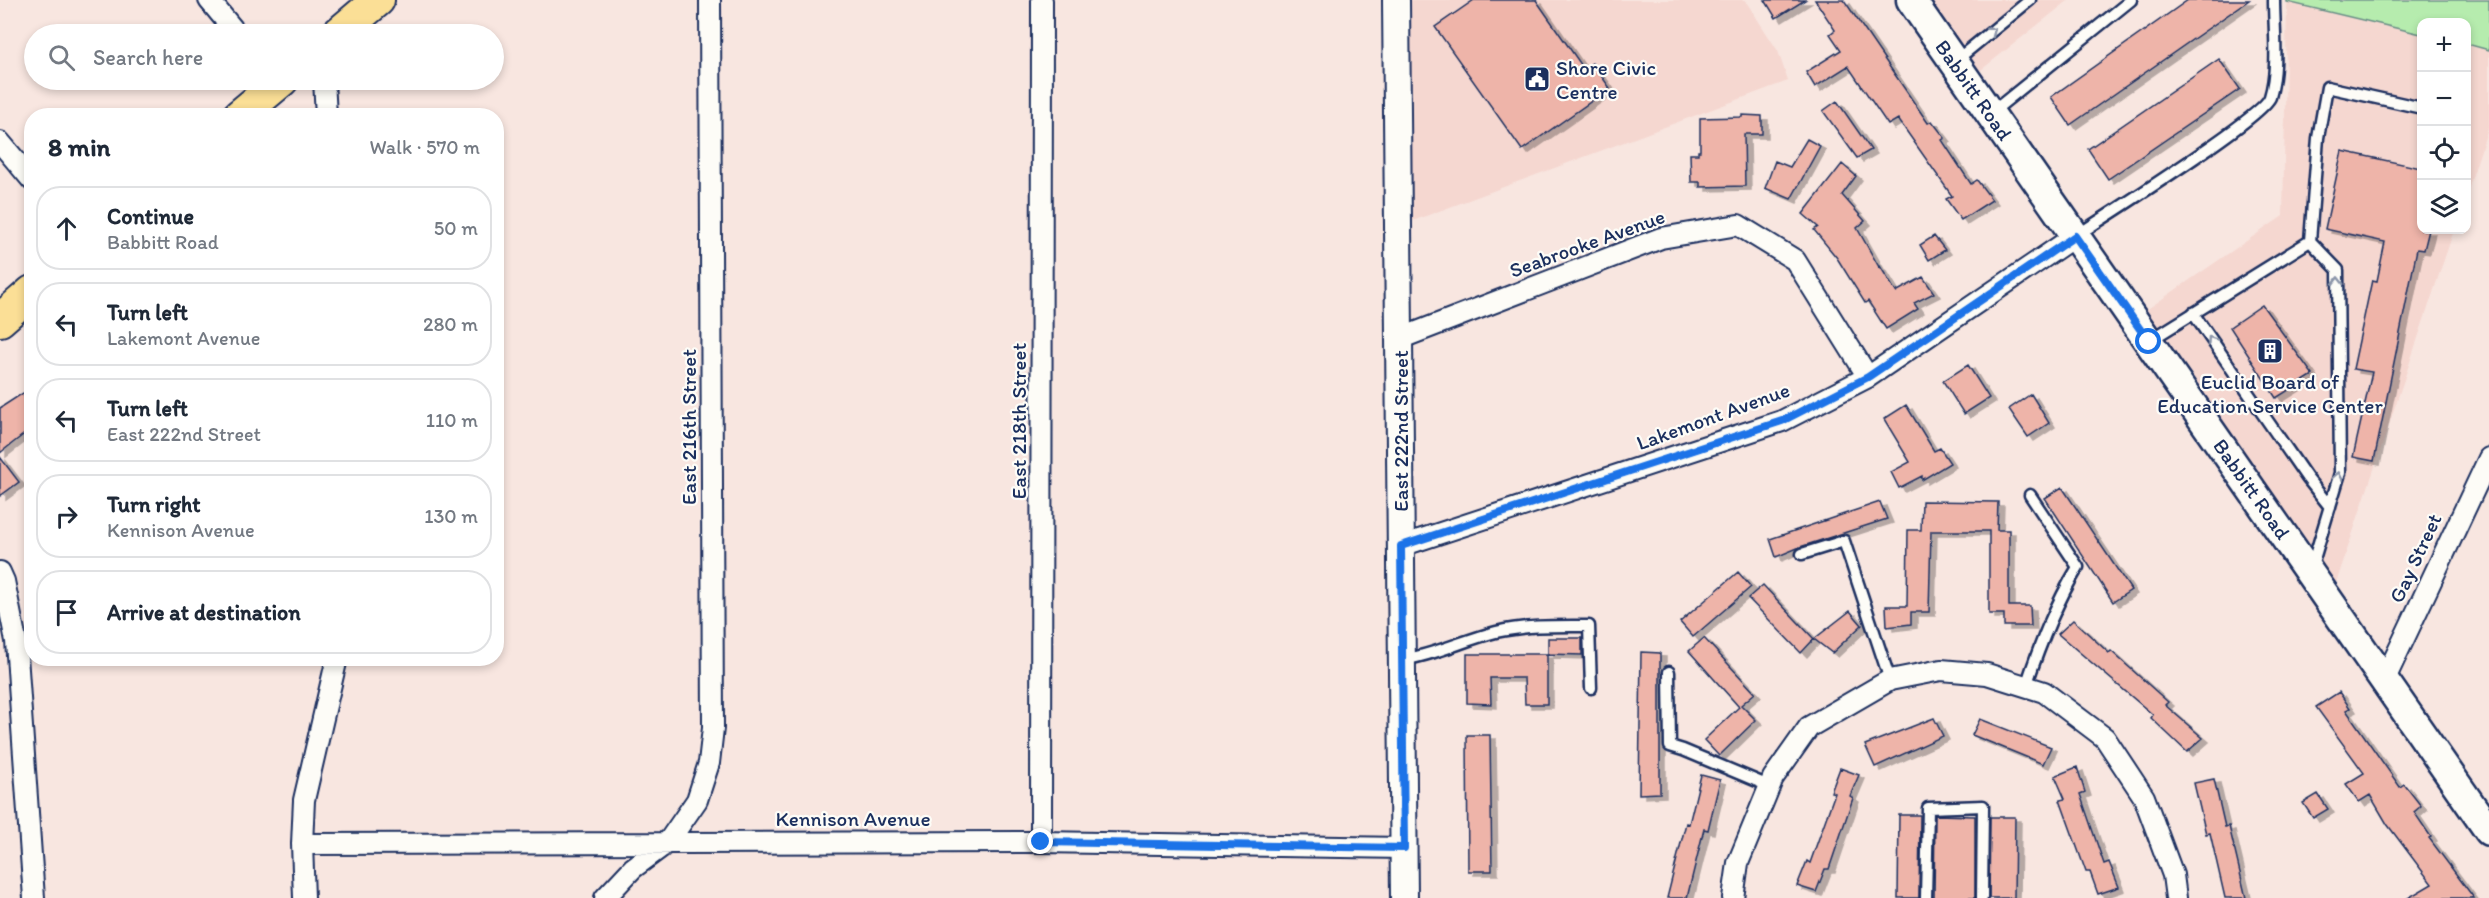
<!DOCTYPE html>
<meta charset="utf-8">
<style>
body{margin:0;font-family:Itim,sans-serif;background:#f2f2f3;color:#1f2937}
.controls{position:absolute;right:18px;top:18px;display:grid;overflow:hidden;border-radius:12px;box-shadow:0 3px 9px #0003}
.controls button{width:54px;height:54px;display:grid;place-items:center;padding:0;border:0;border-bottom:2px solid #e0e1e3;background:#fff;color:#1f2937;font:30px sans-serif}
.stop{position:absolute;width:18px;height:18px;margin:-14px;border:4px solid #1a73e8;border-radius:50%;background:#fff}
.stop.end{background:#1a73e8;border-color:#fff;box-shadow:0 2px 6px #0008}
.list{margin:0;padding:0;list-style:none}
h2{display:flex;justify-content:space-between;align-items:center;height:78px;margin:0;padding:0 24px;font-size:26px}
h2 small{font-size:20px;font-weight:400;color:#747a83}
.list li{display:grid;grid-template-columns:39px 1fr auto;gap:18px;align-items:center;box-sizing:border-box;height:84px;margin:0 12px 12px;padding:0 12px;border:2px solid #e0e1e3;border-radius:24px}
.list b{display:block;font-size:22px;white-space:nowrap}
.list p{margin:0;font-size:20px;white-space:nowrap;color:#747a83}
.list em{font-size:20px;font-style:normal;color:#747a83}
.icon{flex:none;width:33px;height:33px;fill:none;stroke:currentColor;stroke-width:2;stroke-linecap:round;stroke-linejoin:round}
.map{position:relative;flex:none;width:2489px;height:898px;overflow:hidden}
.search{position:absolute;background:#fff;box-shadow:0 3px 9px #0003;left:24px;top:24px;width:480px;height:66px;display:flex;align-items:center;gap:15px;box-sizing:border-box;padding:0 21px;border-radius:33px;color:#747a83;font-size:22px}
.panel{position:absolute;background:#fff;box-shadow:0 3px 9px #0003;left:24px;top:108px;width:480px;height:558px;border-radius:24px}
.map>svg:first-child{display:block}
.built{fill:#f5d7d0}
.green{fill:#b6ecae;stroke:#688e86;stroke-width:1.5}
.building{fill:#eeb4a9;stroke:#1b2f5e;stroke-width:1.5;filter:url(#shadow)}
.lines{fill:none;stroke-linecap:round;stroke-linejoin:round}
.service-casing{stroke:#1b2f5e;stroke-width:15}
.minor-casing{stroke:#1b2f5e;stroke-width:24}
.tertiary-casing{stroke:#1b2f5e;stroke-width:30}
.secondary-casing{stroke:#1b2f5e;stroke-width:33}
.primary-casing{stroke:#1b2f5e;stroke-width:36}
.service{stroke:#fdfcf7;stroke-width:10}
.minor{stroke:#fdfcf7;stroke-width:20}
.tertiary{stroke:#fdfcf7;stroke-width:26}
.secondary{stroke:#fdfcf7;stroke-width:28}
.primary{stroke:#fbdf96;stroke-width:32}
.oneway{stroke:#8c96aa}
.route{stroke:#1a73e8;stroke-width:8}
.labels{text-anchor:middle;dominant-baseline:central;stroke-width:4.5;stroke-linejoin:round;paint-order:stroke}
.poi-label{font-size:21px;fill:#1b2f5e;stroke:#fdfcf7;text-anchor:start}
.street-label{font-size:21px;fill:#1b2f5e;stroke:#fdfcf7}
</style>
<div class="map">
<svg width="2489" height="898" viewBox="0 0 2489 898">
<defs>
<filter id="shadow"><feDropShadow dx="6" dy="4" stdDeviation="0" flood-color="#0004"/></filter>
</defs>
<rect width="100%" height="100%" fill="#f8e6e0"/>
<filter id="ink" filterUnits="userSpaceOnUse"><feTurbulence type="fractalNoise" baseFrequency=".0167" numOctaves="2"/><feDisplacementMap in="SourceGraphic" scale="12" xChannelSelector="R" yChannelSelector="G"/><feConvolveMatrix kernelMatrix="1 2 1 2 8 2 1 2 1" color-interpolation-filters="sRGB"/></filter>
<g filter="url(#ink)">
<path class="built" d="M 1396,0 L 1745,0 L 1778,51 L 1788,81 L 1399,226 Z
M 1911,0 L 2069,0 L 1967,81 Z
M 2287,2 L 2421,34 L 2422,230 L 2454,230 L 2330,601 L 2133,319 L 2283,216 Z
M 2467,44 L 2489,50 L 2489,125 L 2467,193 Z"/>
<path class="green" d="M 2287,0 L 2489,0 L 2489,50 L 2467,44 L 2466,22 L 2422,22 L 2421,34 L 2287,2 Z"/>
<path class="building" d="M 1474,0 L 1536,0 L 1584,69 L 1592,63 L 1610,88 L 1522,150 L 1435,27 Z
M 1765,0 L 1805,0 L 1776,18 Z
M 1815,0 L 1844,0 L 1928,123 L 1932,121 L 1945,138 L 1942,140 L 1971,184 L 1977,180 L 1992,200 L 1961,220 L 1946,199 L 1952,196 L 1898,119 L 1888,125 L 1848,66 L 1815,87 L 1806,72 L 1841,50 L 1830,34 L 1835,30 Z
M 2188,0 L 2249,0 L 2070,125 L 2051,97 Z
M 2219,59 L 2240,89 L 2108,179 L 2088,149 Z
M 1837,101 L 1871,150 L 1857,158 L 1823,111 Z
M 1742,115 L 1762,116 L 1762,134 L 1744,134 L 1745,186 L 1700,187 L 1700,182 L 1691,182 L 1690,154 L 1698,154 L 1698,151 L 1700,151 L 1700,118 L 1742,117 Z
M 1807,139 L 1820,146 L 1791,199 L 1765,188 L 1775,161 L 1790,167 Z
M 2342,151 L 2421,168 L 2421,230 L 2429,230 L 2424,250 L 2417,249 L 2374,461 L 2353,457 L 2372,372 L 2353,369 L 2372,280 L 2377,281 L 2385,242 L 2325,229 Z
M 1842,164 L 1856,176 L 1842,195 L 1865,221 L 1857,228 L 1879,267 L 1880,266 L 1896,292 L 1923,277 L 1934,293 L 1914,303 L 1918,309 L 1886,329 L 1868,301 L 1865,303 L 1837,258 L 1814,230 L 1818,227 L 1803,214 Z
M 1934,236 L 1945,250 L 1929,260 L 1920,245 Z
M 2262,305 L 2313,375 L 2276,398 L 2230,327 Z
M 1968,365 L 1989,398 L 1964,414 L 1943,381 Z
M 23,393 L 25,397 L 32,393 L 32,428 L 0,453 L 0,408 Z
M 2031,394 L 2049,423 L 2028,437 L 2009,409 Z
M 1906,405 L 1934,451 L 1940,448 L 1950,463 L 1922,480 L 1922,476 L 1899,488 L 1891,472 L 1910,462 L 1884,419 Z
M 0,457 L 19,482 L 0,496 Z
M 2062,487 L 2131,590 L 2113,602 L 2045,498 Z
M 1922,501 L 1998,502 L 1997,530 L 2009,530 L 2009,606 L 2030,606 L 2031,626 L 2004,626 L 2004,614 L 1989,614 L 1989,531 L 1931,531 L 1929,612 L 1911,612 L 1911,624 L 1887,627 L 1886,606 L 1907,606 L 1908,530 L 1921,530 Z
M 1880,502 L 1887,519 L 1800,547 L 1776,557 L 1770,539 Z
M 1738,572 L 1751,587 L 1693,637 L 1680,622 Z
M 1763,585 L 1814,639 L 1801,653 L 1748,598 Z
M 1850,611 L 1862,625 L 1832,653 L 1814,639 Z
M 2073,620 L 2109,653 L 2111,651 L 2168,702 L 2165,705 L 2203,738 L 2187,752 L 2151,718 L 2153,715 L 2058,634 Z
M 1548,638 L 1582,638 L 1582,655 L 1548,654 Z
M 1704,638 L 1755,693 L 1741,705 L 1756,720 L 1719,756 L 1704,740 L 1739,707 L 1689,651 Z
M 1641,652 L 1660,653 L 1660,793 L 1639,794 Z
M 1467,654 L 1547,654 L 1547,704 L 1525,704 L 1524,678 L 1490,678 L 1491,704 L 1467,703 Z
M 2339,692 L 2350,708 L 2346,710 L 2400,787 L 2404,784 L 2421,806 L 2414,812 L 2431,837 L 2429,838 L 2474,898 L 2408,898 L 2432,884 L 2387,824 L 2370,795 L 2359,802 L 2346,784 L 2364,773 L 2316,707 Z
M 1934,718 L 1943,736 L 1875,767 L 1865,745 Z
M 1980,719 L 2051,747 L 2043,764 L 1972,735 Z
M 1467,735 L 1490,735 L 1492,871 L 1468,871 Z
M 2077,767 L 2085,792 L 2080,794 L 2104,864 L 2109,862 L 2119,887 L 2098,894 L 2090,872 L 2086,872 L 2060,800 L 2065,799 L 2055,776 Z
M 1840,768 L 1859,775 L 1850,796 L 1853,798 L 1829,869 L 1825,869 L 1816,892 L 1797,886 L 1807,861 L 1810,863 L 1835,793 L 1831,792 Z
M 1701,775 L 1720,780 L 1708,830 L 1704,829 L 1687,898 L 1667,898 L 1686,823 L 1689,824 Z
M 2214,779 L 2225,827 L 2229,826 L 2246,898 L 2225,898 L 2210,833 L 2206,834 L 2194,783 Z
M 2318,794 L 2328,809 L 2313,818 L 2303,803 Z
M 1899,815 L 1920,815 L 1919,898 L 1898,898 Z
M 1935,815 L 1975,816 L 1975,898 L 1934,898 Z
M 1990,817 L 2015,817 L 2014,898 L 1989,898 Z"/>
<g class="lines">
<g class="service-casing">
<path id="service" d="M 1954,62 L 2030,0
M 1991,113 L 2131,0
M 2076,236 C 2104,217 2264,117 2270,97 C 2279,67 2274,31 2274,0
M 2310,241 L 2318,138 L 2327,87 L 2422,108
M 2193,313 L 2307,478 L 2330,507
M 2149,341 L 2310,241 L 2338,270 L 2340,473 L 2311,569
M 1802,554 L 1844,541 L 1890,680
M 1402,660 C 1435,655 1464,640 1496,632 C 1526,625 1559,626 1589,626 L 1591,688
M 1669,672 L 1670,746 L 1683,750 L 1769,786
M 2026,686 C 2040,644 2055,605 2078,567 L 2030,495
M 1926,898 L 1928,808 L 1983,806 L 1982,898"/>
</g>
<g class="minor-casing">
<path id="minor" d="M 209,0 L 237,34
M 324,80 L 326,116
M 0,142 L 32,180
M 1399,339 L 1661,238 L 1738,225 L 1795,260 L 1868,377
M 1401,546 L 1782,421 L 1868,377 L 2075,236
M 0,572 L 4,581 L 16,641 L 34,898
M 2385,679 L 2489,458
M 1041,842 L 1042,0
M 302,844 L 1041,842 L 1404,848
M 304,898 L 302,844 L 304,800 L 337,658
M 605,898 L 633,868 L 668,842 L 697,800 L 709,763 L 713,728 L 710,0
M 1733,898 L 1738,863 L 1773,778 L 1809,727 L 1890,680 L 1941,670 L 1987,674 L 2044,692 L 2105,738 L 2144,797 L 2173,875 L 2176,898"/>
</g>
<g class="tertiary-casing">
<path id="tertiary" d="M 1396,0 L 1404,898"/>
</g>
<g class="secondary-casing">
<path id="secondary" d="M 1911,0 L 2489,831"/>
</g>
<g class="primary-casing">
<path id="primary" d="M 338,34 L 378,0
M 239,116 L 282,80
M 0,320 L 32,292"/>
</g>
<use href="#service" class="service"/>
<use href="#minor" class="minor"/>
<use href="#tertiary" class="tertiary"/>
<use href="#secondary" class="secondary"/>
<use href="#primary" class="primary"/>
</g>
<defs><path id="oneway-chevron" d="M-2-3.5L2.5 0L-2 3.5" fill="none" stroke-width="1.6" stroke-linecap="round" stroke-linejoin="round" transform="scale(1.5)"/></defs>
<g class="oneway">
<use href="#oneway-chevron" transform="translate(1992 31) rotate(-39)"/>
<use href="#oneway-chevron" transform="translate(2338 281) rotate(-91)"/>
<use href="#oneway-chevron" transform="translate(2211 340) rotate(-124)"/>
<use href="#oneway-chevron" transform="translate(2338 476) rotate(-79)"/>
</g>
</g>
<g class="lines" filter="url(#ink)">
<path class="route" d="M 1041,842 L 1404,848 L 1401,546 L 1782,421 L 1868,377 L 2075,236 L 2149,342"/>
</g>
<defs>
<g id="civic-square" transform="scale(1.35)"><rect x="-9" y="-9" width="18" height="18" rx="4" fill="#1b2f5e" stroke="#fdfcf7"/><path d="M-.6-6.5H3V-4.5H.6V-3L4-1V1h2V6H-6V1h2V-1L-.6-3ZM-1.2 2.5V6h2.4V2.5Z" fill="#fff"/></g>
<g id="building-square" transform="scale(1.35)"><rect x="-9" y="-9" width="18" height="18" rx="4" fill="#1b2f5e" stroke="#fdfcf7"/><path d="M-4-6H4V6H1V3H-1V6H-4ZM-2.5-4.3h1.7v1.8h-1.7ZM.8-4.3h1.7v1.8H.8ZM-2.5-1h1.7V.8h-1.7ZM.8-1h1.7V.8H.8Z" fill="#fff"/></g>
</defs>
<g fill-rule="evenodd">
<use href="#civic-square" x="1537" y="79"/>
<use href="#building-square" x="2270" y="351"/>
</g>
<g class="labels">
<g class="poi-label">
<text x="1556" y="67">Shore Civic<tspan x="1556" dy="24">Centre</tspan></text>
<text x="2270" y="381" text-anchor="middle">Euclid Board of<tspan x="2270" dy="24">Education Service Center</tspan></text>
</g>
<g class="street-label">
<text transform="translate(1974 90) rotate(55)">Babbitt Road</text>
<text transform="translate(1587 243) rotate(-20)">Seabrooke Avenue</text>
<text transform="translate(1713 416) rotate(-20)">Lakemont Avenue</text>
<text transform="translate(1018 421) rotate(-90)">East 218th Street</text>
<text transform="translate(688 427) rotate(-90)">East 216th Street</text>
<text transform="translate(1400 431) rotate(-90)">East 222nd Street</text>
<text transform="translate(2252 489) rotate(55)">Babbitt Road</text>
<text transform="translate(2415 558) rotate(-65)">Gay Street</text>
<text x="853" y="818">Kennison Avenue</text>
</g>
</g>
</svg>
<div class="controls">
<button>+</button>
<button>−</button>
<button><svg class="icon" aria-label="locate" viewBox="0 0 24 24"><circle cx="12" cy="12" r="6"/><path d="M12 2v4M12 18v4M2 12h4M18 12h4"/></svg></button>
<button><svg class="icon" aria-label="layers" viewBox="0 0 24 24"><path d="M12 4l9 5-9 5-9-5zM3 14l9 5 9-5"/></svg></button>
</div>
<div class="stop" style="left:2149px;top:342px"></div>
<div class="stop end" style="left:1041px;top:842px"></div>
<div class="search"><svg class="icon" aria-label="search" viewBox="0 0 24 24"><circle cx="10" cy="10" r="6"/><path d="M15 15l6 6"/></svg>Search here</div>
<section class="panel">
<h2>8 min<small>Walk · 570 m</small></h2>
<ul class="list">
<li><svg class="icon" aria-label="ahead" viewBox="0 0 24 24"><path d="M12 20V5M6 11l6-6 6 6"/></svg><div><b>Continue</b><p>Babbitt Road</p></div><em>50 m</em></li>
<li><svg class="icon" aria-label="left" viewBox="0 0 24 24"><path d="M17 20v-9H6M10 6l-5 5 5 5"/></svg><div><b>Turn left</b><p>Lakemont Avenue</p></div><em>280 m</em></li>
<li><svg class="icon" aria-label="left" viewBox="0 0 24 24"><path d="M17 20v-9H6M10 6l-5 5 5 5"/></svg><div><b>Turn left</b><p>East 222nd Street</p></div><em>110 m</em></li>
<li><svg class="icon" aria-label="right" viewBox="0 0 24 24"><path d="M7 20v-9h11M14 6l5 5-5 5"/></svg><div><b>Turn right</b><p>Kennison Avenue</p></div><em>130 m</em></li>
<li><svg class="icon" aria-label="arrive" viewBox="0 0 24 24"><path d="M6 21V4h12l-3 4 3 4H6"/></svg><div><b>Arrive at destination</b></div></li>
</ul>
</section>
</div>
